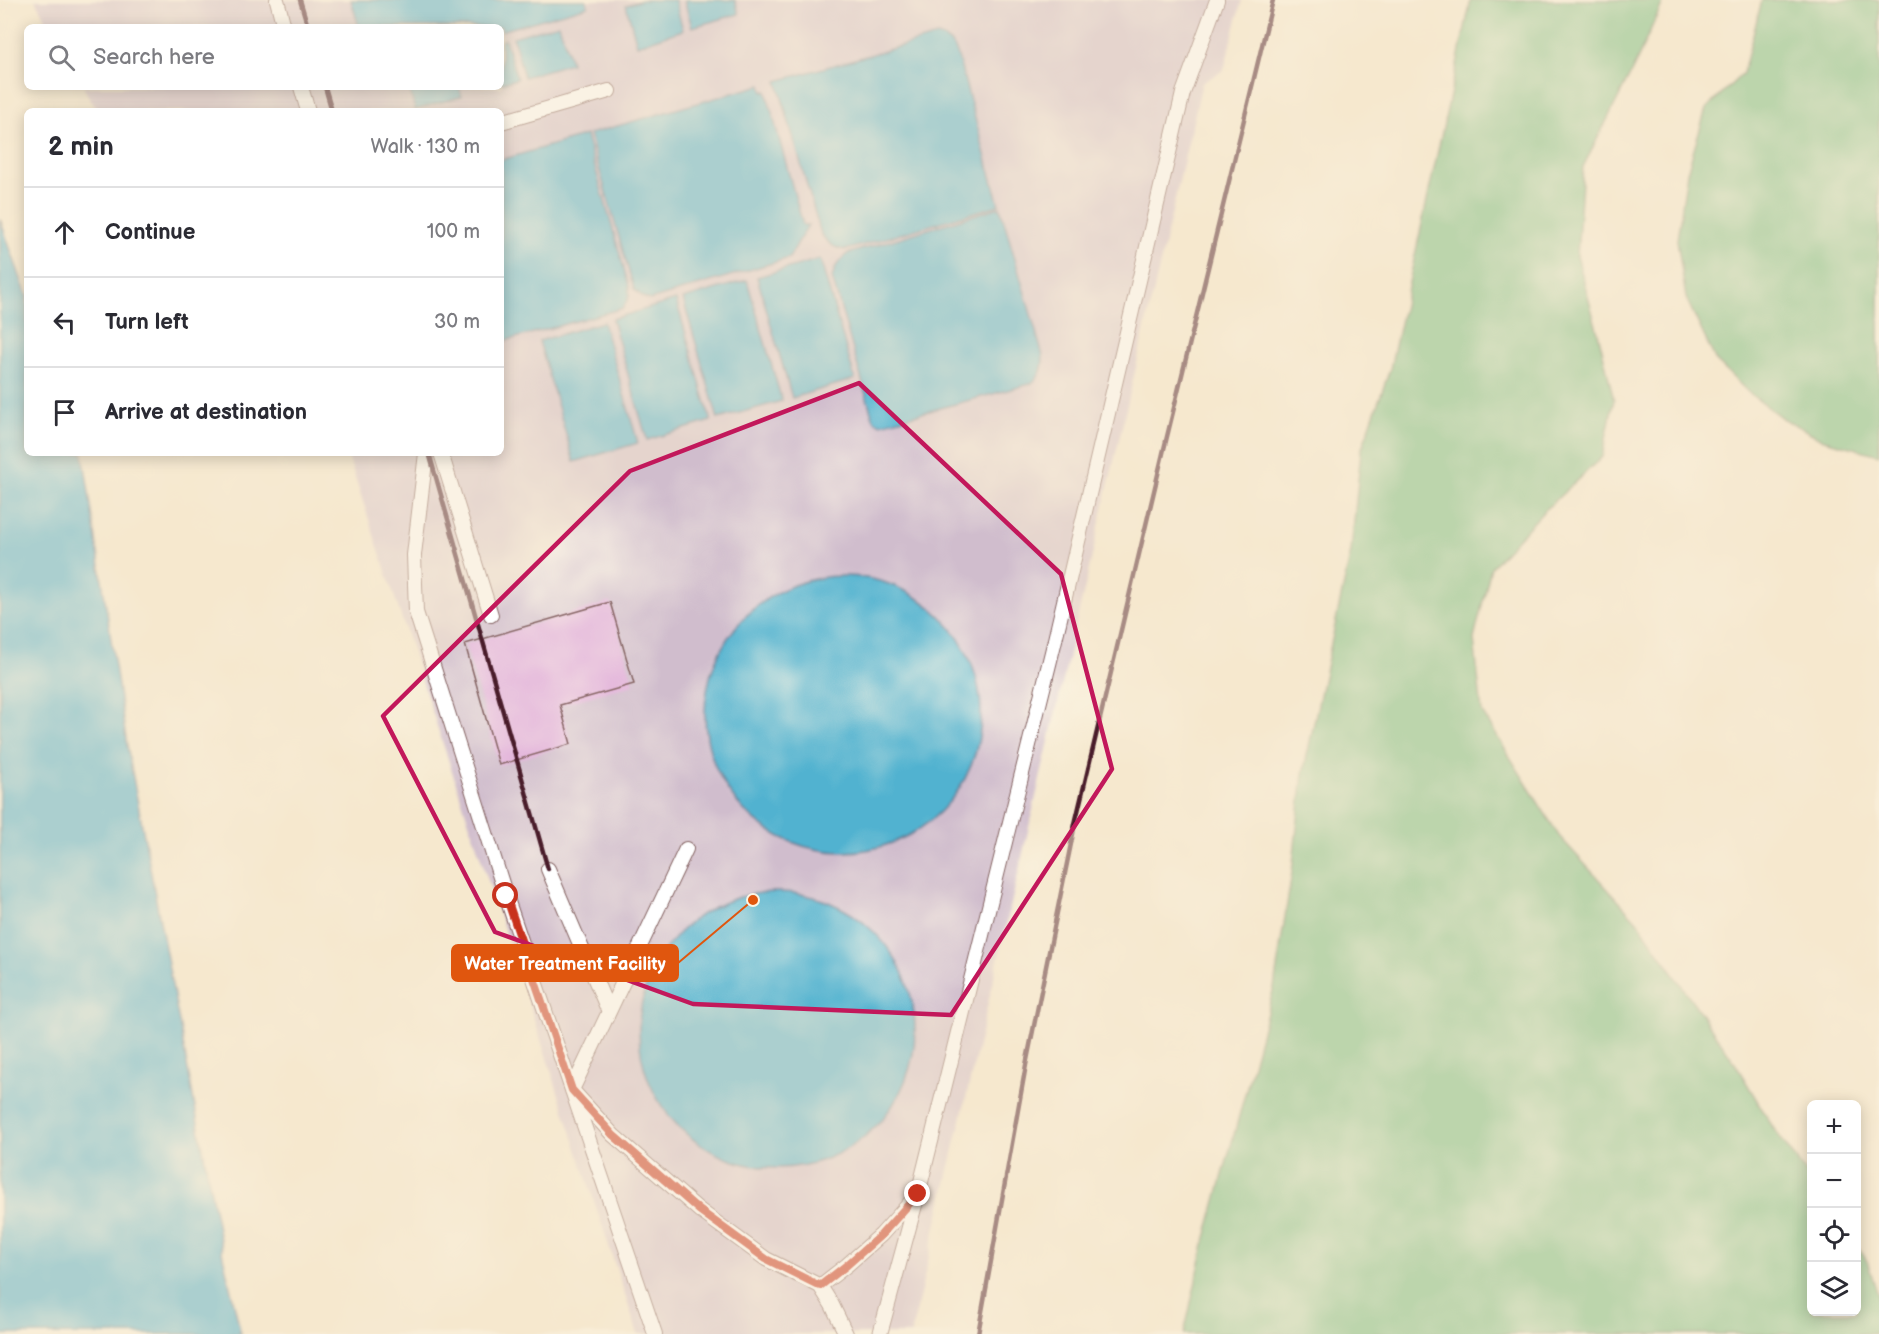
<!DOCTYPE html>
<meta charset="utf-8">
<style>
body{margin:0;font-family:"Balsamiq Sans",sans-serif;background:#f2f2f3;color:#2b2b33}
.controls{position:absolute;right:18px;bottom:18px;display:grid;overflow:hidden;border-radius:9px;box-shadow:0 3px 15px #0003}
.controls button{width:54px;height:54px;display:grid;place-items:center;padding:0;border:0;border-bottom:2px solid #e1e1e2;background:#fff;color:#2b2b33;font:30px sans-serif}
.stop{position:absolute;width:18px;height:18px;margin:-14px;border:4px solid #c8321e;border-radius:50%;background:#fff}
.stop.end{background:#c8321e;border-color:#fff;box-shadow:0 2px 6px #0008}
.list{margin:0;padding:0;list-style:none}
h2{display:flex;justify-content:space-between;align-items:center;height:78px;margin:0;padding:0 24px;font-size:26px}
h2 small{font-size:20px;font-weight:400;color:#7c7c81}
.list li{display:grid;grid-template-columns:39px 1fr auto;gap:18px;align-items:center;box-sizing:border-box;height:90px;padding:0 24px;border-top:2px solid #e1e1e2}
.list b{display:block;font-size:22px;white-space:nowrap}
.list em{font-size:20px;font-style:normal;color:#7c7c81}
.icon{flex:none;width:33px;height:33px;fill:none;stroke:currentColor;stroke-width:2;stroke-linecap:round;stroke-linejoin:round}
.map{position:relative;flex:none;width:1879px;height:1334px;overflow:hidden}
.search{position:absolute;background:#fff;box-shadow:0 3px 15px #0003;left:24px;top:24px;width:480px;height:66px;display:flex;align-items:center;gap:15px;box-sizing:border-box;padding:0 21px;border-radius:9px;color:#7c7c81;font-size:22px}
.panel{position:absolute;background:#fff;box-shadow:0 3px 15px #0003;left:24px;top:108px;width:480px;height:348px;border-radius:9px}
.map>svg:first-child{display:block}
.industrial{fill:#d0bdcd}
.forest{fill:#77be84;stroke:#606e58;stroke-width:1.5}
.water{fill:#51b2d0;stroke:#4e687e;stroke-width:1.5}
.building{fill:#e2b2db}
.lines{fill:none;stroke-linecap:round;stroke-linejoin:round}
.lane-casing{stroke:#866564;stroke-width:16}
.lane{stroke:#fff;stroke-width:14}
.rail{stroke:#4a1f2b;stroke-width:4.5}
.route{stroke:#c8321e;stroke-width:8}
.marked{fill:none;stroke:#c2185b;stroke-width:4.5;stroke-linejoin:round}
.leader{fill:none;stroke:#e0560e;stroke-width:2}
.callout-dot{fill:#e0560e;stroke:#fcf5e5;stroke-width:2}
.callout{fill:#e0560e;stroke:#e0560e;stroke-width:2}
.callout-label{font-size:18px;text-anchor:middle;font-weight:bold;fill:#fff}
</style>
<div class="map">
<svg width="1879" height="1334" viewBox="0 0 1879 1334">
<rect width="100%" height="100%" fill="#fcf5e5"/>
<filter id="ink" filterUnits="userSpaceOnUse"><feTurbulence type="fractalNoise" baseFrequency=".0167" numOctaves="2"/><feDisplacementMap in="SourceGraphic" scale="12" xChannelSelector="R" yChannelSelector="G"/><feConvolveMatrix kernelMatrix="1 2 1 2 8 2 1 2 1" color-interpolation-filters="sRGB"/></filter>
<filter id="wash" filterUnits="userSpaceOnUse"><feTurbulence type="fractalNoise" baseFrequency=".008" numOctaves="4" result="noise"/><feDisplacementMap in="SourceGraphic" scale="24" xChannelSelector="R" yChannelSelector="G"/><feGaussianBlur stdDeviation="1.35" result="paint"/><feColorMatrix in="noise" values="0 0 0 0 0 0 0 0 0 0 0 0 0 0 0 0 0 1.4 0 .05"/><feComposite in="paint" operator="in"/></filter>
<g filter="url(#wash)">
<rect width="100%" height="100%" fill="#f5e8ce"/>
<path class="industrial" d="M 35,0 L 1242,0 L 1224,70 L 1202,83 L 911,1334 L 638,1334 L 347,453 L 501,453 L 501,111 L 97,111 L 83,87 L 501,87 L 501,27 L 50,27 Z"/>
<path class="forest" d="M 1471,0 L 1664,0 L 1633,69 L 1583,167 L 1577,256 L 1599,337 L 1614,400 L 1602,457 L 1544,511 L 1491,567 L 1474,639 L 1482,712 L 1559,836 L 1638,922 L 1733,1060 L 1774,1129 L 1811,1180 L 1812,1312 L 1856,1312 L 1857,1245 L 1867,1261 L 1879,1298 L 1879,1334 L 1184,1334 L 1204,1245 L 1274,987 L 1292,872 L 1303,774 L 1351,551 L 1361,451 L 1390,369 Z
M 1762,0 L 1879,0 L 1879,455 L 1824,440 L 1782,418 L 1749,393 L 1716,361 L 1686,298 L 1677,240 L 1687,173 L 1706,109 L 1743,73 Z"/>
<path class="water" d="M 351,0 L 586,0 L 588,6 L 501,31 L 501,27 L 359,27 Z
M 642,0 L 675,0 L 683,30 L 637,45 L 626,5 Z
M 684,0 L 735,0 L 739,14 L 692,27 Z
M 559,24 L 571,63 L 524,77 L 513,37 Z
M 937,36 C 947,38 953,43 957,53 L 999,205 L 846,250 C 834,249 828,243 821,234 L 777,81 Z
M 505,39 L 517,79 L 501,83 L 501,41 Z
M 761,85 L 763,92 L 766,91 L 803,225 L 808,225 L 789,258 L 650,300 L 643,297 L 634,289 L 589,134 Z
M 409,87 L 459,87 L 462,96 L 415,110 Z
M 586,135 L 629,286 L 629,297 L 623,308 L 501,342 L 501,160 Z
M 1000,207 L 1043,356 C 1043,369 1041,377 1030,384 L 881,424 L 875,421 L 872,415 L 832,278 C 835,267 838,261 847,254 Z
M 0,219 L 27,296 L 27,453 L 83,453 L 127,745 L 223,1256 L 241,1334 L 0,1334 Z
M 820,259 L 855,379 L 792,398 L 757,277 Z
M 747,280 L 782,401 L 718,419 L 683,299 Z
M 676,300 L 711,421 L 647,440 L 612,319 Z
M 603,322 L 638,443 L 574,462 L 539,341 Z
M705 714a138 138 0 1 1 276 0a138 138 0 1 1-276 0Z
M639 1030a138 138 0 1 1 276 0a138 138 0 1 1-276 0Z"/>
<g id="blocks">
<path class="building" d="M 610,602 L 634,684 L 560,705 L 571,744 L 499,765 L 465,644 Z"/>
</g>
</g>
<g filter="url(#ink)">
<use href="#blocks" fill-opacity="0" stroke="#866564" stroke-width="1.5"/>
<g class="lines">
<g class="lane-casing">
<path id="lane" d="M 277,0 L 284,27
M 301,87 L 308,111
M 501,122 L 609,91
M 426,453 L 414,555 L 416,612 L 506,896 L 655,1334
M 441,453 L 491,615
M 686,849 L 572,1090 L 613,1135 L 699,1210 L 766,1259 L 820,1286 L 832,1305 L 846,1334
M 548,869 L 609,1012
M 820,1286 L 847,1265 L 881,1235 L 917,1195
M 880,1334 L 918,1194 L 1054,644 L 1183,93 L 1217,0"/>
</g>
<use href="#lane" class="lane"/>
<path class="rail" d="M 300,0 L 308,27
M 325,87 L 332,111
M 429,453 L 548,869
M 978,1334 L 1026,1065 L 1075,824 L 1164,449 L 1273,0"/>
</g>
</g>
<g class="lines" filter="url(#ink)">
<path class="route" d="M 506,896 L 572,1090 L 613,1135 L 699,1210 L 766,1259 L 820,1286 L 847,1265 L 881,1235 L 918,1194"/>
</g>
<path d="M0 0H1879V1334H0ZM 859,383 L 1061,574 L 1112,769 L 951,1015 L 693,1004 L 495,932 L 383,716 L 630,471 Z" fill="#f5e8ce" fill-opacity=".55" fill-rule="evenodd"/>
<path class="marked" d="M 859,383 L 1061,574 L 1112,769 L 951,1015 L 693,1004 L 495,932 L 383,716 L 630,471 Z"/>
<path class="leader" d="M753 900L678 963"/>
<circle class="callout-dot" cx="753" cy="900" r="6"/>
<rect class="callout" x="452" y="945" width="226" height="36" rx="6"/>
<g class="callout-label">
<text x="565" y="970">Water Treatment Facility</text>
</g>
</svg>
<div class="controls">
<button>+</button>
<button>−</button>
<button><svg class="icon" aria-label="locate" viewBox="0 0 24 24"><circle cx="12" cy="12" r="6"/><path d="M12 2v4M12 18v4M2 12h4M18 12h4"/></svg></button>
<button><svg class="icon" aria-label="layers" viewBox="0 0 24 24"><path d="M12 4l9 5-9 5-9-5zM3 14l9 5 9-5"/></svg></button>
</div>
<div class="stop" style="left:506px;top:896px"></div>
<div class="stop end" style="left:918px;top:1194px"></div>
<div class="search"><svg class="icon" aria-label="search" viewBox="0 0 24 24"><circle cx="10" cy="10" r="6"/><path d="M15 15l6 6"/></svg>Search here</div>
<section class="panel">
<h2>2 min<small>Walk · 130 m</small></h2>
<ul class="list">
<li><svg class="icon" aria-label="ahead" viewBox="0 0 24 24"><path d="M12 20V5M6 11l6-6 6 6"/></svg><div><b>Continue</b></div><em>100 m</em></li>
<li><svg class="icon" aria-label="left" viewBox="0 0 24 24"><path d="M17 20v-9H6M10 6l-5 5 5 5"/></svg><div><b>Turn left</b></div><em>30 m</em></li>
<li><svg class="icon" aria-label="arrive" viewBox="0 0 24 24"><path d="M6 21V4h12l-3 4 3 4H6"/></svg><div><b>Arrive at destination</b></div></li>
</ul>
</section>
</div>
